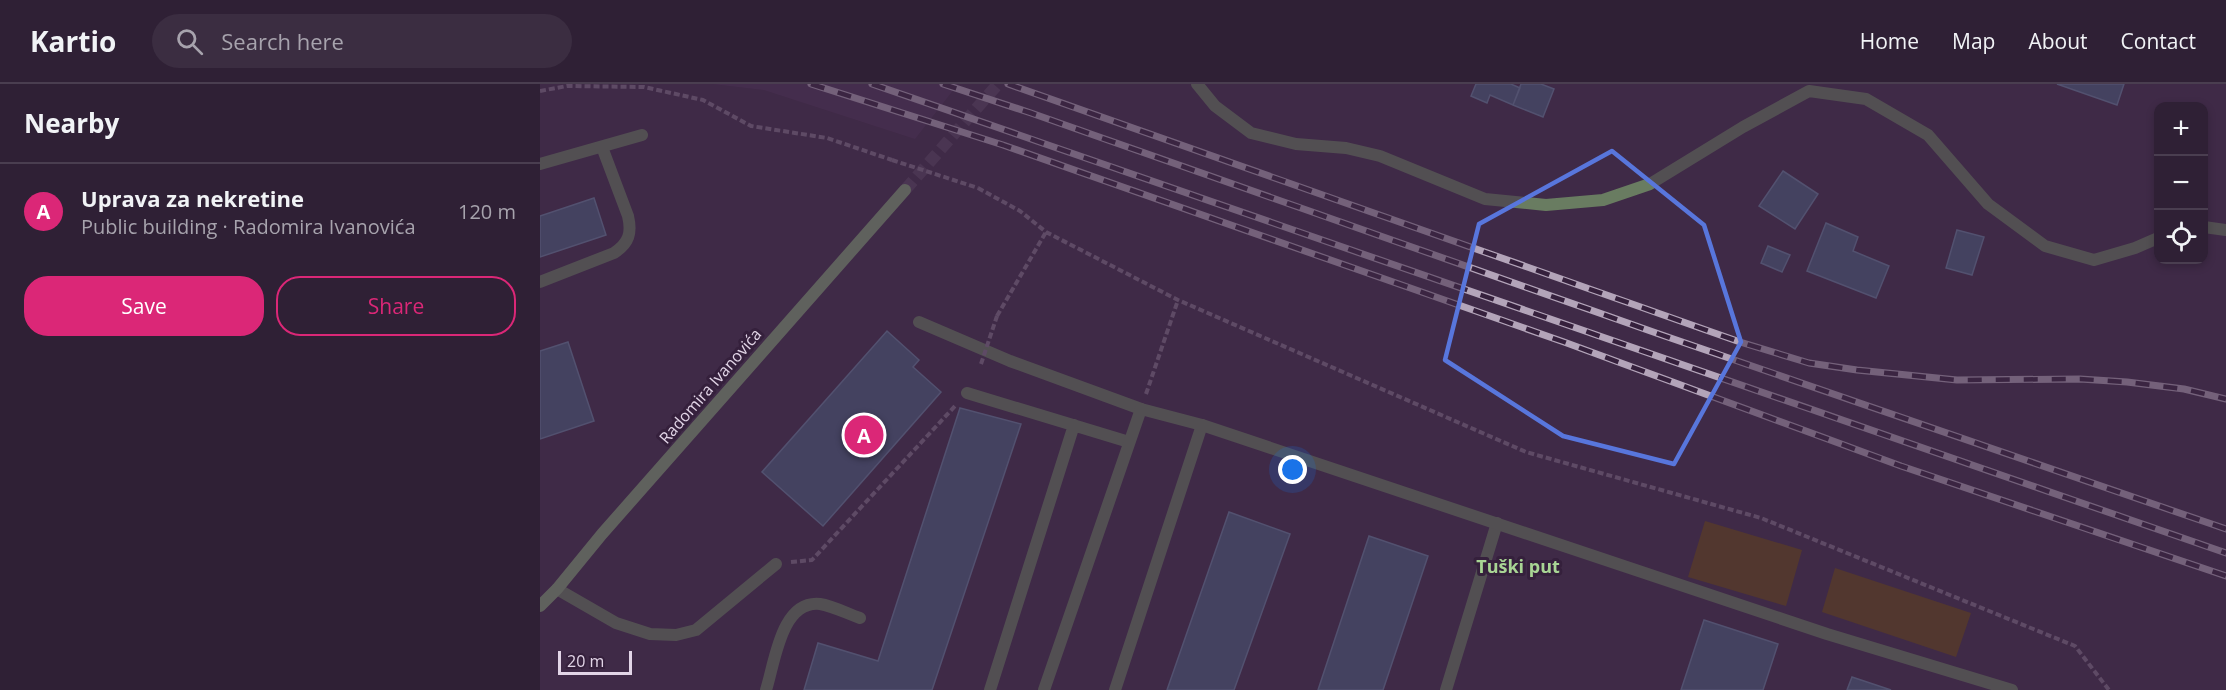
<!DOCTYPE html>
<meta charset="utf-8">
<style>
body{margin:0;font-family:"Open Sans",sans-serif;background:#3b2d41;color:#f1f3f6}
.controls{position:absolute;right:18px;top:18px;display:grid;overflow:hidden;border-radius:12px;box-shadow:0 3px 9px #0003}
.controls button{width:54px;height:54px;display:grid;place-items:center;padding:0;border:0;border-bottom:2px solid #4a3e50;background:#2f2035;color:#f1f3f6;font:30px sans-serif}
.scale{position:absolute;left:18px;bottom:15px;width:74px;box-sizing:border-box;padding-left:6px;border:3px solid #e2d5e7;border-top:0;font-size:16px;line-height:21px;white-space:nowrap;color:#e2d5e7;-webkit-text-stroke:4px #35203c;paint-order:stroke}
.you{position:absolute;left:753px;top:386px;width:21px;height:21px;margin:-15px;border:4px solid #fff;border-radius:50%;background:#1a73e8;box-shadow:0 0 0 9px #1a73e833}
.badge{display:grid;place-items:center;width:39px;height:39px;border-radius:50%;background:#db2777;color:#fff;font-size:20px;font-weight:700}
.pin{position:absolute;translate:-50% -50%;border:3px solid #fff;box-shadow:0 2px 6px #0006}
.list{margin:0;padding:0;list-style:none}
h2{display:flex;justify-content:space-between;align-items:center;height:78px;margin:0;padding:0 24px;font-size:26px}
h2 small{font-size:20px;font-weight:400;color:#a7a3ad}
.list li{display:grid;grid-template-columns:39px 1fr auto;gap:18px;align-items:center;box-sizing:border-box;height:96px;padding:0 24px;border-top:2px solid #4a3e50}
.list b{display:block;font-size:22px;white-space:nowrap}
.list p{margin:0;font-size:20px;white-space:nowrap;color:#a7a3ad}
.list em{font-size:20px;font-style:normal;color:#a7a3ad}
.actions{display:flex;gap:12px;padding:18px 24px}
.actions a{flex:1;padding:14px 0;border:2px solid #db2777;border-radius:24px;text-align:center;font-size:21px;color:#db2777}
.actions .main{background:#db2777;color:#fff}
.icon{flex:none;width:33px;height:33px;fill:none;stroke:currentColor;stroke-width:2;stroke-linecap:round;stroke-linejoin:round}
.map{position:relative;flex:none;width:1686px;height:606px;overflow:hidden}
header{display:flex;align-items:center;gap:36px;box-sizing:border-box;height:84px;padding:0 30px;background:#2f2035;border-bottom:2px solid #4a3e50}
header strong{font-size:28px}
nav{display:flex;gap:33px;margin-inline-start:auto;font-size:21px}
.search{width:420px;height:54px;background:#3b2d41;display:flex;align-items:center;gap:15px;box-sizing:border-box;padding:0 21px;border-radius:33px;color:#a7a3ad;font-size:22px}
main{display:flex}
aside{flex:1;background:#2f2035}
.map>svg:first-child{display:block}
.built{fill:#4b3255}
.green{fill:#684812}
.building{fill:#495f7e;stroke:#6980a0;stroke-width:1.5}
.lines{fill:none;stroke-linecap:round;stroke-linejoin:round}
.secondary-tunnel{stroke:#57445f;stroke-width:12;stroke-dasharray:12 6;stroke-linecap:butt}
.path{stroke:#83728a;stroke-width:4;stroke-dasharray:6 3;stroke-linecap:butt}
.service{stroke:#697c61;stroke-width:12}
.minor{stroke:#697c61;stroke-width:12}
.secondary{stroke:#86a479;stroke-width:12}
.rail-casing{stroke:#b3a4b9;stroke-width:7}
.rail{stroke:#35203c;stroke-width:4.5;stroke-dasharray:14;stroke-linecap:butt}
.path-bridge{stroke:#83728a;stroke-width:4;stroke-dasharray:6 3;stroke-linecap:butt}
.marked{fill:none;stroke:#5876dc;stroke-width:4.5;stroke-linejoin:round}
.labels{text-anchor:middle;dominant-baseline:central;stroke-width:6;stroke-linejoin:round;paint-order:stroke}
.street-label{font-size:16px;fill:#e2d5e7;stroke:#35203c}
.neighbourhood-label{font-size:18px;font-weight:bold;fill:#a8d594;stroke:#35203c}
</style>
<header>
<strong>Kartio</strong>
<div class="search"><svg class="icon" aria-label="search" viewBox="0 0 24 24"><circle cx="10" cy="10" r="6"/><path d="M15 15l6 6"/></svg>Search here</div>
<nav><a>Home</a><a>Map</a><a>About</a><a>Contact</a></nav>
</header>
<main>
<aside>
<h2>Nearby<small></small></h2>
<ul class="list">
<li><span class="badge">A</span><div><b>Uprava za nekretine</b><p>Public building · Radomira Ivanovića</p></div><em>120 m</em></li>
</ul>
<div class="actions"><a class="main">Save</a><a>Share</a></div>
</aside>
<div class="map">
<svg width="1686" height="606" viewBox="0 0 1686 606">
<rect width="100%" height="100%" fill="#3f2a47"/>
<path class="built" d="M 173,0 L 418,0 L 375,55 L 224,6 Z"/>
<path class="green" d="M 1165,437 L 1262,466 L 1246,522 L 1148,493 Z
M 1295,484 L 1431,529 L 1416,573 L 1282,528 Z"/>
<path class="building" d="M 936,0 L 971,0 L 980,4 L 973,21 L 950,11 L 947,19 L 931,12 Z
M 981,0 L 1001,0 L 1014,5 L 1003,33 L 973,21 Z
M 1517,0 L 1584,0 L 1577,21 Z
M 1243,87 L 1278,110 L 1255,145 L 1219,122 Z
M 54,114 L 66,151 L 0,173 L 0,132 Z
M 1286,139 L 1318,153 L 1313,167 L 1349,182 L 1336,214 L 1267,187 Z
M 1417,146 L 1444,153 L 1432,191 L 1406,184 Z
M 1228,162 L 1250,171 L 1242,188 L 1221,179 Z
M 347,247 L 379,276 L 373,283 L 401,308 L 283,442 L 222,388 Z
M 28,258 L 54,337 L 0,355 L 0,267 Z
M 420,324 L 481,340 L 392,606 L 264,606 L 278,559 L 338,577 Z
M 689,428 L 750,450 L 694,606 L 627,606 Z
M 829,452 L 888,472 L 843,606 L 778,606 Z
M 1164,536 L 1238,560 L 1223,606 L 1141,606 Z
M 1312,593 L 1351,606 L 1307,606 Z"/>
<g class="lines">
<path class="secondary-tunnel" d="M 365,106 L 458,0"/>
<path class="path" d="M 0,7 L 27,2 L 104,3 L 163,16 L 211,42 L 287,54 L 352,76
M 438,104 L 480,127 L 506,148 L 638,216 L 986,368 L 1221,434 L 1535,562 L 1569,606
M 457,232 L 506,148
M 606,310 L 638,216
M 251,478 L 272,476 L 416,321"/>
<path class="service" d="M 657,0 L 675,22 L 711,49 L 756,60 L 806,64 L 840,72 L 945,115 L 1006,121 L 1063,116 L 1110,100 L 1203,43 L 1269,7 L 1326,15 L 1388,51 L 1448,120 L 1505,162 L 1554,176 L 1595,164 L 1618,154
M 0,80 L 102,51
M 1664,143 L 1686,146
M 0,198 L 74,169 C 89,159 92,149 88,132 L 62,63
M 379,238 L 470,277 L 601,325
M 427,309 L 589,358
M 17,505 L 76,539 L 110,550 L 136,551 L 156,546 L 236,480
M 226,606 C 235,578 241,516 280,520 C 293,522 308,530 320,534
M 450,606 L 534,341
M 575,606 L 662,341
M 906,606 L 957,439"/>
<path class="minor" d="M 504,606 L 601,325 L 662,341 L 1287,550 L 1472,606"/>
<path class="secondary" d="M 0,522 L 17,505 L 62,450 L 365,106"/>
<g class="rail-casing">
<path id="rail" d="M 271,0 L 463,61 L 1024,258 L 1361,382 L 1686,492
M 332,0 L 1686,469
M 403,0 L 491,29 L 1119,250 L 1686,445
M 468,0 L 1200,258 L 1269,279 L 1317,286 L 1417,296 L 1540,295 L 1587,298 L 1644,305 L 1686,315"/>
</g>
<use href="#rail" class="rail"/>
<path class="path-bridge" d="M 352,76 L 438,104
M 441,280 L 457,232"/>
</g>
<path d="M0 0H1686V606H0ZM 1072,67 L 1164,141 L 1201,258 L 1134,380 L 1023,352 L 905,276 L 939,140 Z" fill="#3f2a47" fill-opacity=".55" fill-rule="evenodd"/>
<path class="marked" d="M 1072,67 L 1164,141 L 1201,258 L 1134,380 L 1023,352 L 905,276 L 939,140 Z"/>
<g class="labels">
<g class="street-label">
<text transform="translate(170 302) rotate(-49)">Radomira Ivanovića</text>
</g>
<g class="neighbourhood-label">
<text x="978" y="482">Tuški put</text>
</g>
</g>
</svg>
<div class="controls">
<button>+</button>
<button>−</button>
<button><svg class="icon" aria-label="locate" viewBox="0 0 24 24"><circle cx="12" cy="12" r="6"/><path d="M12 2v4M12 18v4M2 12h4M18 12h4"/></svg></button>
</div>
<div class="scale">20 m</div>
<div class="you"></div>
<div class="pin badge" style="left:324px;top:351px">A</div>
</div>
</main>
